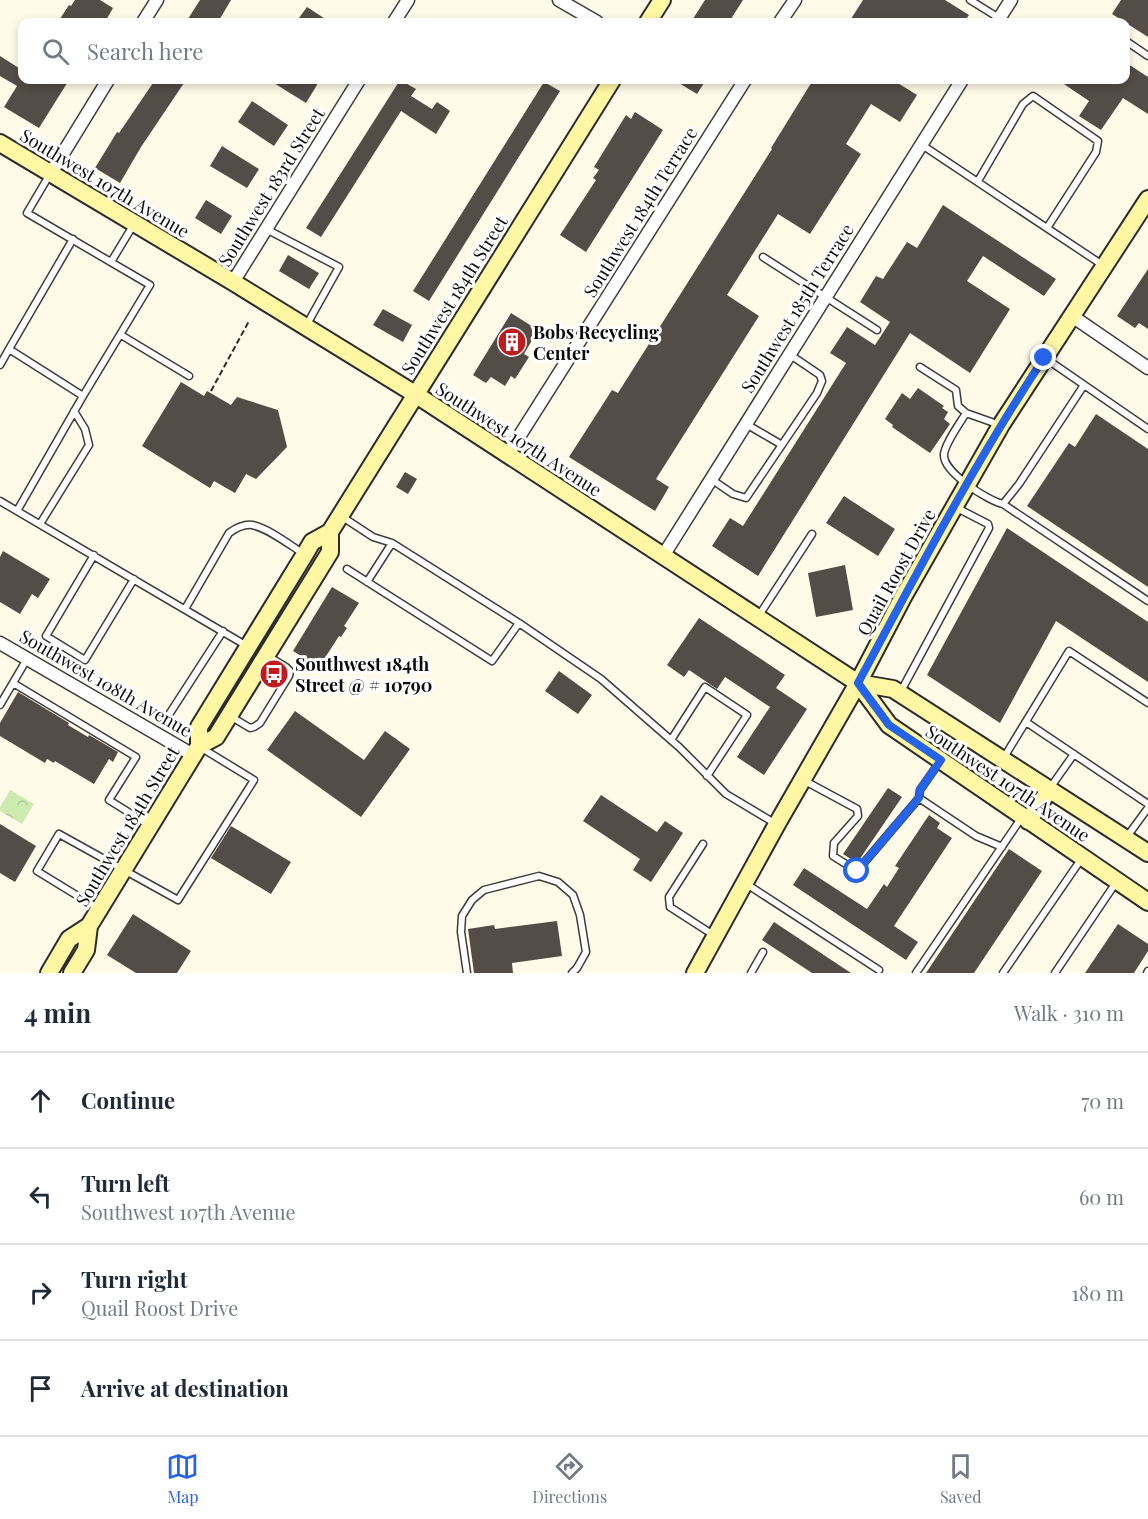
<!DOCTYPE html>
<meta charset="utf-8">
<style>
body{margin:0;font-family:"Playfair Display",serif;background:#f2f2f3;color:#1f2937}
.stop{position:absolute;width:18px;height:18px;margin:-14px;border:4px solid #2563eb;border-radius:50%;background:#fff}
.stop.end{background:#2563eb;border-color:#fff;box-shadow:0 2px 6px #0008}
.list{margin:0;padding:0;list-style:none}
h2{display:flex;justify-content:space-between;align-items:center;height:78px;margin:0;padding:0 24px;font-size:26px}
h2 small{font-size:20px;font-weight:400;color:#747a83}
.list li{display:grid;grid-template-columns:39px 1fr auto;gap:18px;align-items:center;box-sizing:border-box;height:96px;padding:0 24px;border-top:2px solid #e0e1e3}
.list b{display:block;font-size:22px;white-space:nowrap}
.list p{margin:0;font-size:20px;white-space:nowrap;color:#747a83}
.list em{font-size:20px;font-style:normal;color:#747a83}
.icon{flex:none;width:33px;height:33px;fill:none;stroke:currentColor;stroke-width:2;stroke-linecap:round;stroke-linejoin:round}
.map{position:relative;flex:none;width:1148px;height:973px;overflow:hidden}
.search{position:absolute;background:#fff;box-shadow:0 3px 9px #0003;left:18px;right:18px;top:18px;height:66px;display:flex;align-items:center;gap:15px;box-sizing:border-box;padding:0 21px;border-radius:12px;color:#747a83;font-size:22px}
.sheet{height:462px;background:#fff}
nav{display:flex;justify-content:space-around;align-items:center;box-sizing:border-box;height:84px;border-top:2px solid #e0e1e3;background:#fff;font-size:16px;color:#747a83}
nav a{display:grid;justify-items:center;gap:3px}
nav .on{color:#2563eb}
.map>svg:first-child{display:block}
.park{fill:url(#park-crowns)}
.building{fill:#544c46}
.lines{fill:none;stroke-linecap:round;stroke-linejoin:round}
.lane-casing{stroke:#3d3d3d;stroke-width:9}
.street-casing{stroke:#3d3d3d;stroke-width:15}
.secondary-casing{stroke:#2c2c2c;stroke-width:20}
.path{stroke:#2c2c2c;stroke-width:2;stroke-dasharray:6 3;stroke-linecap:butt}
.lane{stroke:#fff;stroke-width:6}
.street{stroke:#fff;stroke-width:12}
.secondary{stroke:#fff7a3;stroke-width:16}
.route{stroke:#2563eb;stroke-width:8}
.labels{text-anchor:middle;dominant-baseline:central;stroke-width:6;stroke-linejoin:round;paint-order:stroke}
.street-label{font-size:18px;fill:#0a0a0a;stroke:#fff}
.poi-label{font-size:18px;font-weight:bold;fill:#0a0a0a;stroke:#fff;text-anchor:start}
</style>
<div class="map">
<svg width="1148" height="973" viewBox="0 0 1148 973">
<defs>
<pattern id="park-crowns" width="20" height="18" patternUnits="userSpaceOnUse" patternTransform="scale(1.5)"><rect width="20" height="18" fill="#cdebb0"/><path d="M2 6a3 3 0 1 1 6 0M12 15a3 3 0 1 1 6 0" fill="none" stroke="#afc896"/></pattern>
</defs>
<rect width="100%" height="100%" fill="#fffbe8"/>
<path class="park" d="M 10,790 L 34,804 L 22,824 L 0,811 L 0,807 Z"/>
<path class="building" d="M 75,0 L 100,0 L 113,8 L 105,22 L 58,22 L 69,5 L 71,6 Z
M 200,0 L 231,0 L 218,22 L 186,22 Z
M 705,0 L 743,0 L 729,22 L 691,22 Z
M 863,0 L 945,0 L 969,15 L 964,22 L 849,22 Z
M 1121,0 L 1148,0 L 1148,37 L 1112,14 Z
M 307,7 L 330,22 L 296,22 Z
M 0,56 L 22,70 L 22,80 L 69,80 L 39,128 L 4,107 L 17,86 L 0,76 Z
M 1125,62 L 1148,77 L 1148,114 L 1123,98 L 1101,130 L 1079,116 L 1089,101 L 1058,80 L 1125,80 Z
M 155,80 L 186,80 L 141,147 L 120,183 L 95,168 L 117,132 L 119,133 Z
M 269,80 L 320,80 L 306,103 Z
M 400,80 L 416,89 L 411,96 L 432,109 L 437,102 L 450,111 L 436,134 L 401,111 L 321,237 L 306,228 Z
M 674,80 L 706,80 L 697,94 Z
M 813,80 L 893,80 L 917,95 L 900,122 L 871,104 L 846,144 L 861,154 L 810,234 L 778,214 L 727,295 L 759,316 L 656,479 L 669,487 L 655,511 L 569,457 L 612,390 L 618,393 L 772,149 L 771,148 Z
M 544,82 L 560,91 L 429,301 L 413,291 Z
M 252,101 L 288,125 L 274,146 L 238,122 Z
M 635,112 L 663,130 L 586,252 L 560,235 L 596,180 L 593,178 L 599,170 L 594,167 L 626,115 L 631,119 Z
M 222,146 L 259,169 L 247,188 L 210,166 Z
M 206,200 L 232,216 L 221,234 L 195,218 Z
M 943,205 L 1056,279 L 1044,296 L 983,256 L 967,281 L 1010,309 L 970,373 L 910,333 L 758,576 L 712,546 L 730,518 L 743,526 L 846,363 L 830,353 L 847,327 L 875,345 L 890,322 L 860,302 L 876,276 L 883,279 L 907,242 L 917,248 Z
M 288,255 L 319,273 L 309,289 L 279,271 Z
M 1148,269 L 1148,329 L 1139,323 L 1135,328 L 1117,316 Z
M 383,309 L 412,325 L 403,342 L 373,325 Z
M 511,313 L 538,330 L 524,354 L 529,357 L 515,379 L 511,376 L 505,386 L 491,377 L 486,383 L 473,375 Z
M 181,382 L 204,396 L 207,391 L 231,405 L 237,397 L 278,410 L 287,447 L 256,479 L 246,474 L 235,493 L 214,481 L 210,488 L 142,446 Z
M 918,388 L 944,406 L 942,408 L 948,412 L 944,419 L 950,424 L 930,453 L 892,427 L 893,425 L 885,419 L 902,393 L 910,399 Z
M 1096,414 L 1148,449 L 1148,587 L 1027,506 L 1069,443 L 1075,447 Z
M 405,472 L 417,479 L 408,494 L 396,487 Z
M 844,496 L 895,529 L 878,556 L 826,523 Z
M 1007,528 L 1148,622 L 1148,682 L 1056,621 L 1000,723 L 927,675 Z
M 3,551 L 50,579 L 38,598 L 32,594 L 20,614 L 0,602 L 0,557 Z
M 845,565 L 853,610 L 816,617 L 808,573 Z
M 332,587 L 359,603 L 344,626 L 347,628 L 341,637 L 339,636 L 319,667 L 293,651 Z
M 699,618 L 785,675 L 776,688 L 807,709 L 764,775 L 737,757 L 770,707 L 725,677 L 717,689 L 689,670 L 684,677 L 667,665 Z
M 559,671 L 592,695 L 578,714 L 545,691 Z
M 18,692 L 69,723 L 68,725 L 88,737 L 89,735 L 118,752 L 113,762 L 109,759 L 94,784 L 55,761 L 54,763 L 47,759 L 45,763 L 0,736 L 0,723 Z
M 295,711 L 364,760 L 385,731 L 410,749 L 361,817 L 267,750 Z
M 888,788 L 902,797 L 857,863 L 843,854 Z
M 601,795 L 657,832 L 665,821 L 683,833 L 651,882 L 633,870 L 640,859 L 583,821 Z
M 929,815 L 940,823 L 937,828 L 952,838 L 894,926 L 918,942 L 906,960 L 793,885 L 804,868 L 867,909 L 884,884 L 887,887 L 899,868 L 895,866 Z
M 0,824 L 36,846 L 15,882 L 0,873 Z
M 231,826 L 291,862 L 271,894 L 211,858 Z
M 1009,849 L 1042,871 L 974,973 L 926,973 Z
M 133,914 L 191,951 L 177,973 L 136,973 L 107,955 Z
M 557,921 L 562,956 L 512,963 L 513,973 L 474,973 L 468,929 L 494,925 L 495,929 Z
M 774,922 L 851,973 L 812,973 L 762,940 Z
M 1118,924 L 1148,944 L 1148,951 L 1134,973 L 1085,973 Z"/>
<g class="lines">
<g class="lane-casing">
<path id="lane" d="M 970,0 L 999,18
M 1126,41 L 1148,56
M 922,145 L 1104,266
M 50,174 L 27,213 L 150,285 L 83,396
M 978,181 L 1023,104 L 1033,96 L 1098,141 L 1096,152 L 1047,228
M 266,229 L 339,267 L 306,326
M 763,257 L 877,330
M 111,262 L 134,224
M 121,335 L 189,376
M 9,349 L 73,239
M 1045,358 L 1148,429
M 0,365 L 9,349 L 83,396 L 17,511
M 920,367 L 956,390 L 958,406 L 966,413 L 1000,425
M 966,413 C 960,423 944,445 944,455 C 943,472 988,501 1003,504 L 1019,484 L 1084,385
M 746,424 L 782,445
M 711,479 L 733,494 L 746,498 L 817,393 L 822,381 L 820,375 L 789,354
M 0,501 L 247,646
M 1003,504 L 1148,601
M 341,516 L 373,537 L 392,543 L 519,623 L 601,679 L 679,747 L 726,794 L 776,824
M 40,524 L 89,445 L 85,429 L 74,411
M 94,555 L 46,636 L 85,660 L 134,579
M 347,569 L 492,661 L 519,623
M 367,582 L 392,543
M 185,609 L 229,533 C 236,528 244,524 252,525 C 268,528 290,545 304,554
M 758,617 L 812,534
M 13,683 L 136,757 L 109,800 L 149,825
M 900,693 L 989,528 L 988,524 L 957,508
M 0,705 L 27,659
M 170,713 L 223,631
M 230,716 L 250,728 L 254,727 L 260,723 L 289,676 L 290,671 L 286,667 L 268,656
M 1026,722 L 1148,804
M 671,740 L 705,687 L 747,715 L 707,776
M 1003,759 L 1069,651 L 1148,703
M 941,760 L 920,790 L 919,798 L 976,836 L 1002,847
M 805,781 L 857,809 L 858,816 L 834,843 L 833,856 L 857,871 L 919,798
M 1050,788 L 1074,754
M 1126,838 L 1148,808
M 703,844 L 669,897 L 670,907 L 715,936
M 745,883 L 879,970
M 99,909 L 37,871 L 59,834 L 178,900 L 254,780 L 200,747
M 467,973 L 461,932 L 462,916 L 472,900 L 484,890 L 539,876 L 558,882 L 573,895 L 580,915 L 586,952 L 577,968 L 572,973
M 751,973 L 763,952
M 916,973 L 1022,817
M 1003,973 L 1082,858
M 1055,973 L 1117,881
M 1147,973 L 1148,971"/>
</g>
<g class="street-casing">
<path id="street" d="M 559,0 L 597,22
M 143,22 L 157,0
M 394,22 L 408,0
M 780,22 L 795,0
M 997,22 L 1011,0
M 51,173 L 108,80
M 233,282 L 359,80
M 1072,316 L 1148,368
M 508,454 L 745,80
M 663,556 L 962,80
M 0,643 L 193,755"/>
</g>
<g class="secondary-casing">
<path id="secondary" d="M 648,22 L 662,0
M 0,143 L 233,282 L 415,394 L 858,683 L 893,689 L 1148,853
M 858,683 L 889,725 L 1148,902
M 199,746 L 199,727 L 305,554 L 312,542 L 330,532 L 612,80
M 1028,821 L 1050,789
M 49,973 L 69,939 L 89,926
M 72,973 L 86,950 L 89,926 L 199,746 L 216,737 L 330,552 L 330,532
M 695,973 L 777,824 L 858,683 L 903,597 L 1001,425 L 1148,199"/>
</g>
<path class="path" d="M 211,391 L 249,321"/>
<use href="#lane" class="lane"/>
<use href="#street" class="street"/>
<use href="#secondary" class="secondary"/>
</g>
<g class="lines">
<path class="route" d="M 857,871 L 919,798 L 920,790 L 941,760 L 889,725 L 858,683 C 917,573 975,462 1044,358"/>
</g>
<defs>
<g id="building-disc" transform="scale(1.5)"><circle r="9.5" fill="#c21b1f" stroke="#fff"/><path d="M-4-6H4V6H1V3H-1V6H-4ZM-2.5-4.3h1.7v1.8h-1.7ZM.8-4.3h1.7v1.8H.8ZM-2.5-1h1.7V.8h-1.7ZM.8-1h1.7V.8H.8Z" fill="#fff"/></g>
<g id="bus-disc" transform="scale(1.5)"><circle r="9.5" fill="#c21b1f" stroke="#fff"/><path d="M-5-6H5V4H4V6H2V4H-2V6H-4V4H-5ZM-3.5-4V0h7V-4ZM-3.5 1.2v1.5H-2V1.2ZM2 1.2v1.5H3.5V1.2Z" fill="#fff"/></g>
</defs>
<g fill-rule="evenodd">
<use href="#building-disc" x="512" y="342"/>
<use href="#bus-disc" x="274" y="674"/>
</g>
<g class="labels">
<g class="street-label">
<text transform="translate(105 183) rotate(31)">Southwest 107th Avenue</text>
<text transform="translate(271 187) rotate(-58)">Southwest 183rd Street</text>
<text transform="translate(640 212) rotate(-58)">Southwest 184th Terrace</text>
<text transform="translate(454 295) rotate(-58)">Southwest 184th Street</text>
<text transform="translate(797 308) rotate(-58)">Southwest 185th Terrace</text>
<text transform="translate(519 439) rotate(33)">Southwest 107th Avenue</text>
<text transform="translate(896 572) rotate(-61)">Quail Roost Drive</text>
<text transform="translate(106 683) rotate(30)">Southwest 108th Avenue</text>
<text transform="translate(1008 783) rotate(34)">Southwest 107th Avenue</text>
<text transform="translate(127 826) rotate(-59)">Southwest 184th Street</text>
</g>
<g class="poi-label">
<text x="533" y="332">Bobs Recycling<tspan x="533" dy="21">Center</tspan></text>
<text x="295" y="664">Southwest 184th<tspan x="295" dy="21">Street @ # 10790</tspan></text>
</g>
</g>
</svg>
<div class="stop" style="left:857px;top:871px"></div>
<div class="stop end" style="left:1044px;top:358px"></div>
<div class="search"><svg class="icon" aria-label="search" viewBox="0 0 24 24"><circle cx="10" cy="10" r="6"/><path d="M15 15l6 6"/></svg>Search here</div>
</div>
<section class="sheet">
<h2>4 min<small>Walk · 310 m</small></h2>
<ul class="list">
<li><svg class="icon" aria-label="ahead" viewBox="0 0 24 24"><path d="M12 20V5M6 11l6-6 6 6"/></svg><div><b>Continue</b></div><em>70 m</em></li>
<li><svg class="icon" aria-label="left" viewBox="0 0 24 24"><path d="M17 20v-9H6M10 6l-5 5 5 5"/></svg><div><b>Turn left</b><p>Southwest 107th Avenue</p></div><em>60 m</em></li>
<li><svg class="icon" aria-label="right" viewBox="0 0 24 24"><path d="M7 20v-9h11M14 6l5 5-5 5"/></svg><div><b>Turn right</b><p>Quail Roost Drive</p></div><em>180 m</em></li>
<li><svg class="icon" aria-label="arrive" viewBox="0 0 24 24"><path d="M6 21V4h12l-3 4 3 4H6"/></svg><div><b>Arrive at destination</b></div></li>
</ul>
</section>
<nav>
<a class="on"><svg class="icon" aria-label="map" viewBox="0 0 24 24"><path d="M3 6l6-2 6 2 6-2v14l-6 2-6-2-6 2zM9 4v14M15 6v14"/></svg>Map</a>
<a><svg class="icon" aria-label="directions" viewBox="0 0 24 24"><path d="M12 3l9 9-9 9-9-9zM9 14v-3h6M13 9l2 2-2 2"/></svg>Directions</a>
<a><svg class="icon" aria-label="saved" viewBox="0 0 24 24"><path d="M7 4h10v16l-5-4-5 4z"/></svg>Saved</a>
</nav>
